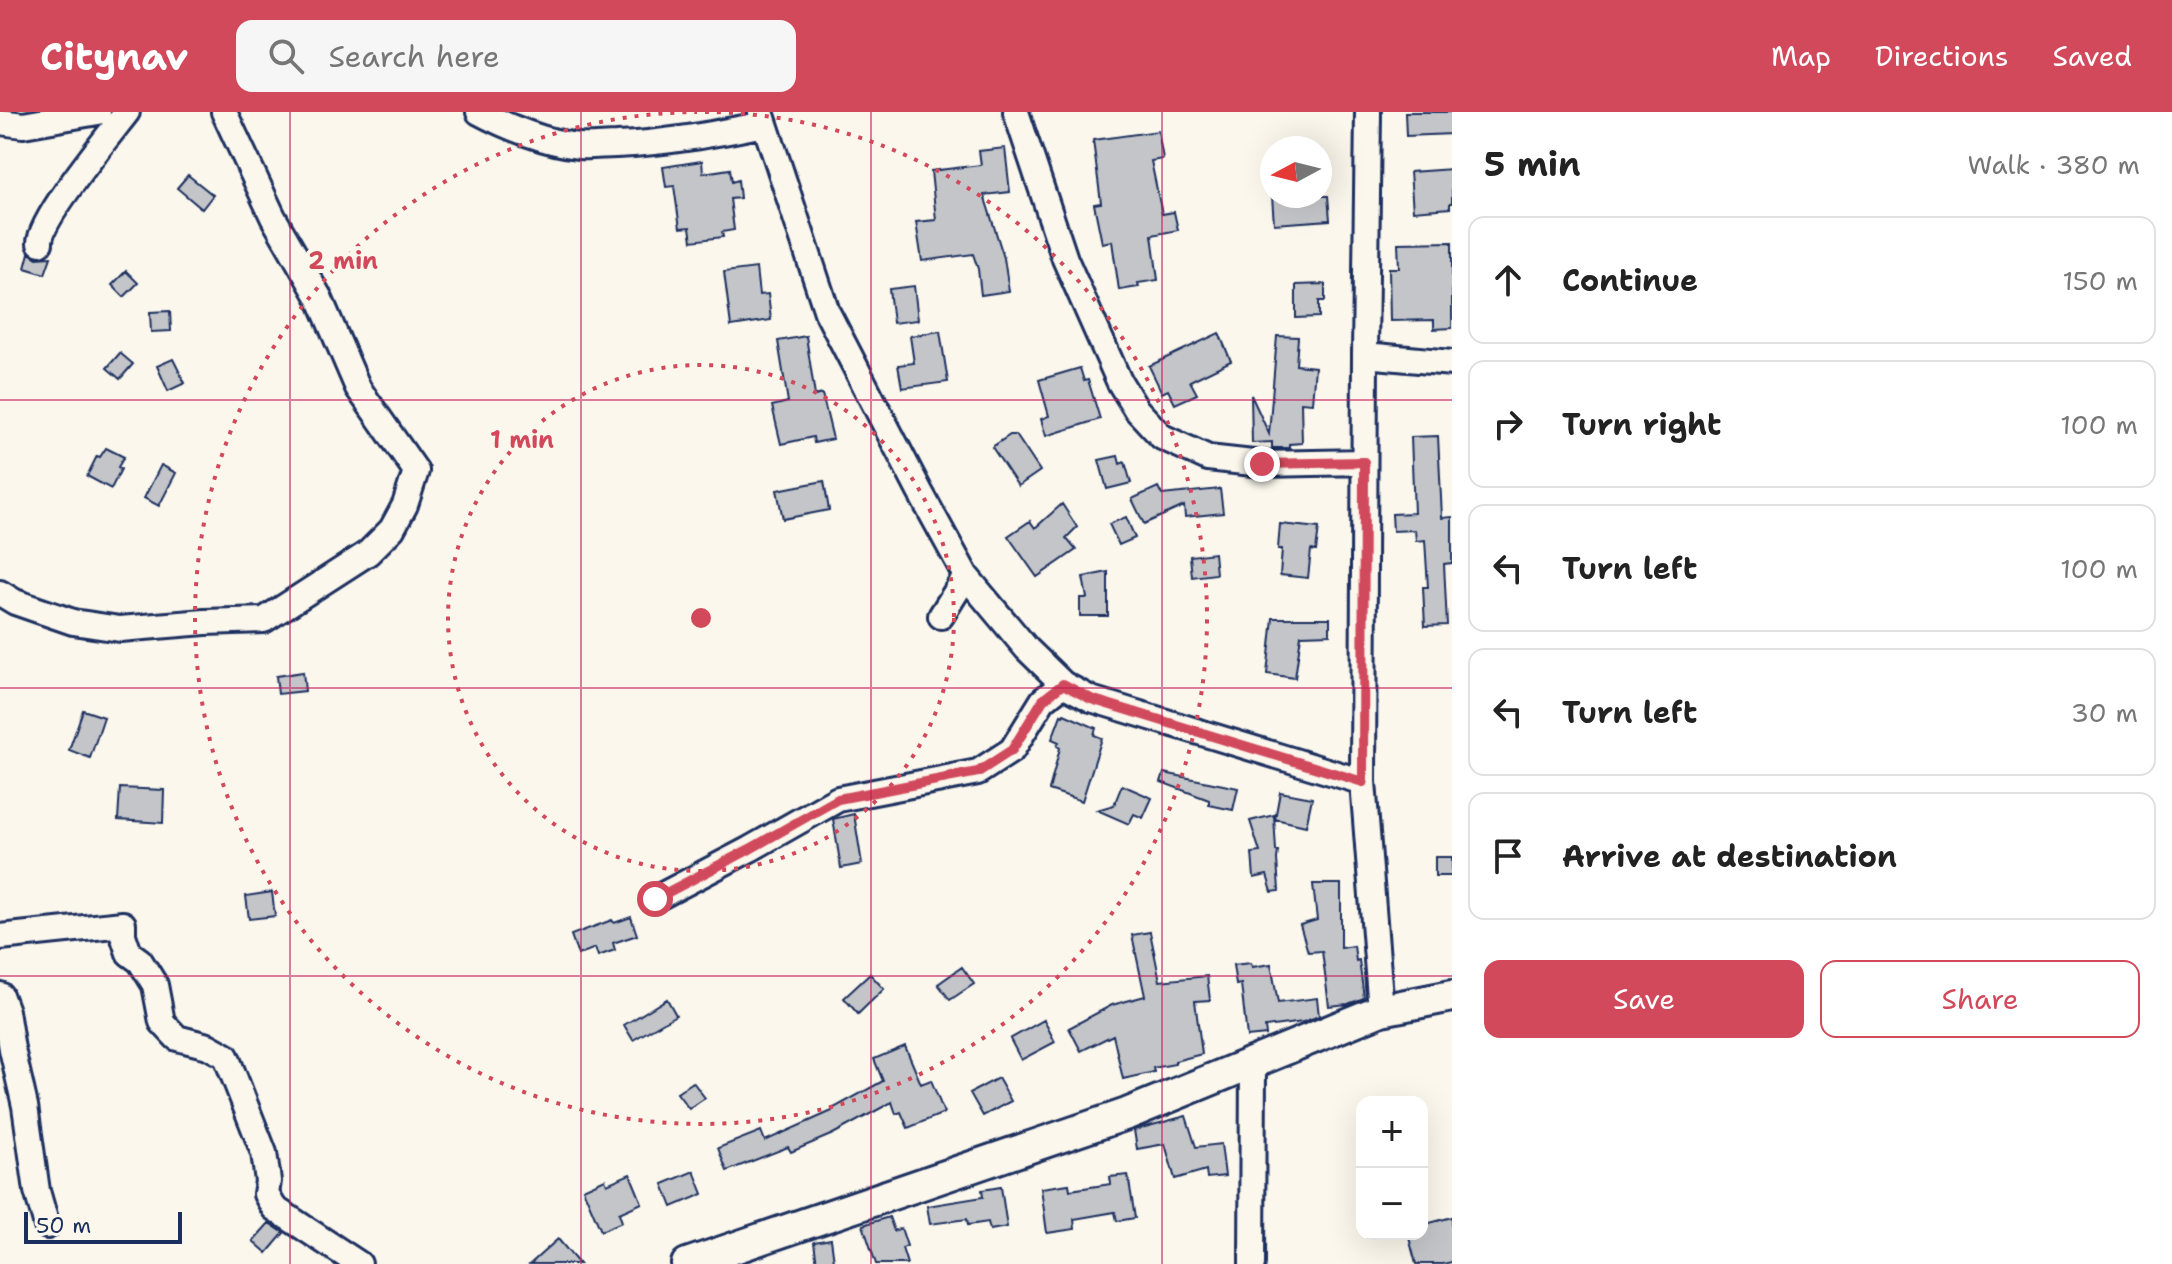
<!DOCTYPE html>
<meta charset="utf-8">
<style>
body{margin:0;font-family:"Shantell Sans",sans-serif;background:#f6f6f6;color:#222}
.controls{position:absolute;right:24px;bottom:24px;display:grid;overflow:hidden;border-radius:16px;box-shadow:0 8px 32px #0002}
.controls button{width:72px;height:72px;display:grid;place-items:center;padding:0;border:0;border-bottom:2px solid #e0e0e0;background:#fff;color:#222;font:40px sans-serif}
.compass{position:absolute;left:1260px;top:24px;width:72px;height:72px;border-radius:50%;background:#fff;box-shadow:0 8px 32px #0002;rotate:263deg}
.scale{position:absolute;left:24px;bottom:20px;width:158px;box-sizing:border-box;padding-left:8px;border:4px solid #1b2f5e;border-top:0;font-size:22px;line-height:28px;white-space:nowrap;color:#1b2f5e;-webkit-text-stroke:6px #fbf7ec;paint-order:stroke}
.stop{position:absolute;width:24px;height:24px;margin:-18px;border:6px solid #d1495b;border-radius:50%;background:#fff}
.stop.end{background:#d1495b;border-color:#fff;box-shadow:0 2px 8px #0008}
.list{margin:0;padding:0;list-style:none}
h2{display:flex;justify-content:space-between;align-items:center;height:104px;margin:0;padding:0 32px;font-size:34px}
h2 small{font-size:26px;font-weight:400;color:#767676}
.list li{display:grid;grid-template-columns:52px 1fr auto;gap:24px;align-items:center;box-sizing:border-box;height:128px;margin:0 16px 16px;padding:0 16px;border:2px solid #e0e0e0;border-radius:16px}
.list b{display:block;font-size:30px;white-space:nowrap}
.list em{font-size:26px;font-style:normal;color:#767676}
.actions{display:flex;gap:16px;padding:24px 32px}
.actions a{flex:1;padding:18px 0;border:2px solid #d1495b;border-radius:16px;text-align:center;font-size:28px;color:#d1495b}
.actions .main{background:#d1495b;color:#fff}
.icon{flex:none;width:44px;height:44px;fill:none;stroke:currentColor;stroke-width:2;stroke-linecap:round;stroke-linejoin:round}
.map{position:relative;flex:none;width:1452px;height:1152px;overflow:hidden}
header{display:flex;align-items:center;gap:48px;box-sizing:border-box;height:112px;padding:0 40px;background:#d1495b;color:#fff}
header strong{font-size:38px}
nav{display:flex;gap:44px;margin-inline-start:auto;font-size:28px}
.search{width:560px;height:72px;background:#f6f6f6;display:flex;align-items:center;gap:20px;box-sizing:border-box;padding:0 28px;border-radius:16px;color:#767676;font-size:30px}
main{display:flex}
aside{flex:1;background:#fff}
.map>svg:first-child{display:block}
.building{fill:#c3c5c9;stroke:#1b2f5e;stroke-width:2}
.lines{fill:none;stroke-linecap:round;stroke-linejoin:round}
.minor-casing{stroke:#1b2f5e;stroke-width:30}
.tertiary-casing{stroke:#1b2f5e;stroke-width:36}
.minor{stroke:#fbf7ec;stroke-width:24}
.tertiary{stroke:#fbf7ec;stroke-width:30}
.route{stroke:#d1495b;stroke-width:10}
.grid{fill:none;stroke:#c2185b;stroke-width:2;stroke-opacity:0.55}
.ring{fill:none;stroke:#d1495b;stroke-width:4;stroke-dasharray:4 8}
.centre{fill:#d1495b;stroke:#fbf7ec;stroke-width:4}
.ring-label{font-size:24px;text-anchor:middle;font-weight:bold;fill:#d1495b;stroke:#fbf7ec;stroke-width:8;stroke-linejoin:round;paint-order:stroke}
</style>
<header>
<strong>Citynav</strong>
<div class="search"><svg class="icon" aria-label="search" viewBox="0 0 24 24"><circle cx="10" cy="10" r="6"/><path d="M15 15l6 6"/></svg>Search here</div>
<nav><a>Map</a><a>Directions</a><a>Saved</a></nav>
</header>
<main>
<div class="map">
<svg width="1452" height="1152" viewBox="0 0 1452 1152">
<rect width="100%" height="100%" fill="#fbf7ec"/>
<filter id="ink" filterUnits="userSpaceOnUse"><feTurbulence type="fractalNoise" baseFrequency=".0125" numOctaves="2"/><feDisplacementMap in="SourceGraphic" scale="16" xChannelSelector="R" yChannelSelector="G"/><feConvolveMatrix kernelMatrix="1 2 1 2 8 2 1 2 1" color-interpolation-filters="sRGB"/></filter>
<g filter="url(#ink)">
<path class="building" d="M 1405,0 L 1452,0 L 1452,22 L 1406,24 Z
M 1158,19 L 1163,47 L 1151,49 L 1162,102 L 1174,100 L 1178,118 L 1152,123 L 1158,168 L 1138,171 L 1139,175 L 1119,178 L 1112,129 L 1102,131 L 1094,92 L 1101,91 L 1093,28 Z
M 1005,36 L 1010,80 L 984,83 L 1004,146 L 1009,179 L 981,183 L 978,157 L 973,142 L 922,149 L 916,110 L 936,108 L 931,59 L 981,53 L 979,39 Z
M 702,49 L 703,61 L 730,57 L 732,70 L 738,68 L 740,86 L 730,87 L 734,118 L 722,120 L 723,125 L 692,129 L 690,115 L 680,116 L 674,74 L 666,75 L 663,55 Z
M 1452,57 L 1452,91 L 1450,91 L 1450,96 L 1413,99 L 1410,60 Z
M 188,63 L 213,83 L 202,97 L 177,76 Z
M 1272,84 L 1328,84 L 1330,108 L 1274,112 Z
M 1452,130 L 1452,216 L 1434,217 L 1434,208 L 1390,209 L 1389,156 L 1399,156 L 1398,131 Z
M 29,141 L 37,146 L 51,145 L 45,162 L 25,156 Z
M 756,156 L 759,183 L 768,182 L 771,208 L 731,214 L 724,160 Z
M 126,159 L 138,171 L 124,185 L 112,173 Z
M 1325,172 L 1325,189 L 1319,189 L 1319,205 L 1296,206 L 1296,173 Z
M 914,174 L 918,208 L 893,211 L 889,177 Z
M 170,199 L 171,219 L 151,220 L 150,200 Z
M 940,219 L 948,270 L 902,276 L 898,253 L 914,251 L 910,224 Z
M 1219,221 L 1231,249 L 1190,269 L 1197,282 L 1175,292 L 1168,278 L 1162,281 L 1149,254 Z
M 806,224 L 815,284 L 822,282 L 833,327 L 814,331 L 813,325 L 781,332 L 772,294 L 788,290 L 778,229 Z
M 1277,224 L 1298,225 L 1296,253 L 1315,255 L 1312,291 L 1301,290 L 1302,331 L 1289,332 L 1289,336 L 1272,336 L 1272,330 L 1252,331 L 1251,283 L 1269,322 Z
M 120,241 L 133,252 L 120,267 L 107,256 Z
M 173,247 L 185,271 L 168,279 L 157,254 Z
M 1080,256 L 1084,269 L 1088,268 L 1100,307 L 1046,324 L 1041,307 L 1049,304 L 1039,268 Z
M 1010,323 L 1016,323 L 1040,359 L 1018,374 L 992,335 Z
M 1438,324 L 1442,406 L 1452,405 L 1452,451 L 1444,452 L 1447,513 L 1425,514 L 1423,475 L 1428,475 L 1425,428 L 1416,429 L 1415,418 L 1393,419 L 1392,402 L 1414,401 L 1411,325 Z
M 106,336 L 124,345 L 118,355 L 121,357 L 111,377 L 87,364 L 97,344 L 100,345 Z
M 1118,344 L 1120,352 L 1125,350 L 1131,371 L 1107,377 L 1099,348 Z
M 161,353 L 176,361 L 159,394 L 144,386 Z
M 824,369 L 829,398 L 783,407 L 777,378 Z
M 1158,375 L 1162,383 L 1220,377 L 1223,401 L 1185,405 L 1184,394 L 1144,412 L 1132,387 Z
M 1062,392 L 1077,415 L 1066,426 L 1076,438 L 1037,465 L 1008,424 L 1030,409 L 1035,416 Z
M 1126,405 L 1135,426 L 1119,433 L 1109,412 Z
M 1280,412 L 1319,416 L 1316,439 L 1311,438 L 1308,466 L 1280,463 L 1282,437 L 1278,437 Z
M 1214,441 L 1216,462 L 1192,465 L 1190,444 Z
M 1108,460 L 1108,504 L 1080,504 L 1080,486 L 1087,486 L 1083,465 Z
M 1273,506 L 1330,506 L 1330,522 L 1301,523 L 1295,566 L 1267,562 Z
M 303,560 L 305,579 L 278,582 L 276,564 Z
M 83,598 L 104,605 L 90,646 L 69,638 Z
M 1064,602 L 1096,616 L 1094,623 L 1102,626 L 1082,689 L 1049,678 L 1060,636 L 1057,634 L 1059,630 L 1052,627 L 1061,603 L 1063,604 Z
M 1164,661 L 1238,676 L 1233,698 L 1209,693 L 1209,688 L 1161,670 Z
M 1122,673 L 1152,686 L 1143,706 L 1134,702 L 1129,712 L 1097,698 L 1114,693 Z
M 120,676 L 164,678 L 163,711 L 118,708 Z
M 1280,680 L 1312,686 L 1306,714 L 1275,707 Z
M 854,702 L 862,752 L 841,756 L 833,707 Z
M 1274,703 L 1276,739 L 1278,739 L 1277,747 L 1279,779 L 1272,780 L 1267,763 L 1254,766 L 1252,741 L 1260,740 L 1250,709 Z
M 1435,745 L 1452,745 L 1452,764 L 1435,764 Z
M 1313,772 L 1341,772 L 1341,836 L 1354,834 L 1356,849 L 1359,848 L 1364,886 L 1348,892 L 1329,894 L 1322,839 L 1308,840 L 1300,813 L 1317,808 Z
M 272,780 L 275,804 L 249,807 L 246,784 Z
M 631,805 L 637,823 L 613,831 L 615,838 L 598,844 L 595,836 L 578,843 L 571,823 L 612,808 L 614,811 Z
M 1150,820 L 1160,869 L 1207,864 L 1210,888 L 1195,889 L 1202,942 L 1175,949 L 1175,952 L 1153,956 L 1154,960 L 1123,967 L 1113,923 L 1081,939 L 1069,916 L 1112,893 L 1145,884 L 1132,823 Z
M 1251,851 L 1252,855 L 1271,852 L 1278,891 L 1317,886 L 1319,904 L 1303,910 L 1265,915 L 1266,923 L 1247,925 L 1241,872 L 1236,873 L 1233,853 Z
M 962,855 L 974,872 L 950,888 L 938,872 Z
M 870,862 L 884,877 L 858,902 L 844,886 Z
M 667,887 L 676,903 L 633,928 L 624,913 Z
M 1044,908 L 1055,930 L 1021,948 L 1010,927 Z
M 905,934 L 921,972 L 931,968 L 944,1001 L 908,1016 L 901,1000 L 896,1002 L 892,990 L 833,1022 L 791,1040 L 788,1035 L 727,1059 L 718,1036 L 761,1019 L 765,1029 L 832,999 L 832,997 L 883,969 L 874,947 Z
M 998,966 L 1011,989 L 983,1004 L 970,981 Z
M 693,970 L 705,986 L 689,997 L 677,981 Z
M 1186,1004 L 1196,1035 L 1221,1032 L 1225,1064 L 1207,1066 L 1206,1058 L 1175,1067 L 1165,1032 L 1137,1037 L 1134,1018 Z
M 694,1059 L 703,1082 L 672,1095 L 663,1072 Z
M 630,1062 L 642,1091 L 619,1101 L 622,1110 L 601,1119 L 583,1077 L 605,1067 L 607,1072 Z
M 1128,1063 L 1135,1106 L 1117,1109 L 1115,1100 L 1074,1107 L 1075,1117 L 1047,1121 L 1041,1076 L 1069,1072 L 1070,1078 L 1111,1072 L 1110,1065 Z
M 1001,1075 L 1007,1115 L 990,1118 L 988,1110 L 968,1113 L 967,1107 L 930,1112 L 927,1094 L 983,1085 L 982,1078 Z
M 889,1105 L 894,1119 L 901,1116 L 907,1134 L 902,1136 L 907,1152 L 876,1152 L 863,1113 Z
M 1452,1105 L 1452,1150 L 1443,1152 L 1416,1152 L 1408,1122 L 1422,1122 L 1422,1113 Z
M 269,1111 L 284,1121 L 267,1141 L 253,1129 Z
M 558,1127 L 579,1152 L 530,1152 Z
M 831,1127 L 834,1149 L 817,1152 L 814,1130 Z"/>
<g class="lines">
<g class="minor-casing">
<path id="minor" d="M 479,0 C 507,15 547,31 579,34 C 591,35 604,33 616,33 C 666,31 715,22 764,12
M 761,0 L 827,200 L 920,380 L 966,464 L 1027,537 L 1063,572 L 1091,587 L 1363,670
M 1016,0 L 1065,147 L 1119,269 L 1136,297 L 1162,325 L 1208,346 L 1262,352 L 1364,350
M 1368,0 L 1365,243 L 1363,670 L 1381,898
M 0,10 L 23,13 L 98,0
M 40,131 C 39,108 110,22 127,0
M 1365,243 L 1452,251
M 0,481 L 15,490 L 73,510 L 120,517 L 205,510 L 264,508 L 368,441 L 392,417 L 405,393 L 416,359 L 358,276 L 319,185 L 273,105 L 224,0
M 941,504 L 966,464
M 655,787 L 750,737 L 838,687 L 978,660 L 1012,638 L 1043,588 L 1063,572
M 0,825 L 123,812 L 123,823 L 129,841 L 140,849 L 155,873 L 162,910 L 177,926 L 208,934 L 226,944 L 264,1041 L 268,1069 L 266,1082 L 274,1096 L 359,1152
M 0,883 L 6,899 L 12,937 L 25,994 L 37,1079 L 47,1114
M 1252,1152 L 1253,951"/>
</g>
<g class="tertiary-casing">
<path id="tertiary" d="M 687,1152 L 1127,1002 L 1381,898 L 1452,884"/>
</g>
<use href="#minor" class="minor"/>
<use href="#tertiary" class="tertiary"/>
</g>
</g>
<g class="lines" filter="url(#ink)">
<path class="route" d="M 655,787 L 750,737 L 838,687 L 978,660 L 1012,638 L 1043,588 L 1063,572 L 1091,587 L 1363,670 L 1364,350 L 1262,352"/>
</g>
<path class="grid" d="M 290,0 L 290,1152M 581,0 L 581,1152M 871,0 L 871,1152M 1162,0 L 1162,1152M 0,288 L 1452,288M 0,576 L 1452,576M 0,864 L 1452,864"/>
<g class="ring">
<circle cx="701" cy="506" r="253"/>
<path d="M705 0A506 506 0 1 1 697 0"/>
</g>
<circle cx="701" cy="506" r="12" class="centre"/>
<g class="ring-label">
<text x="343" y="157">2 min</text>
<text x="522" y="336">1 min</text>
</g>
</svg>
<div class="controls">
<button>+</button>
<button>−</button>
</div>
<svg class="compass" viewBox="-18 -18 36 36"><path d="M0-13l5 13h-10z" fill="#e53935"/><path d="M0 13l5-13h-10z" fill="#767676"/></svg>
<div class="scale">50 m</div>
<div class="stop" style="left:655px;top:787px"></div>
<div class="stop end" style="left:1262px;top:352px"></div>
</div>
<aside>
<h2>5 min<small>Walk · 380 m</small></h2>
<ul class="list">
<li><svg class="icon" aria-label="ahead" viewBox="0 0 24 24"><path d="M12 20V5M6 11l6-6 6 6"/></svg><div><b>Continue</b></div><em>150 m</em></li>
<li><svg class="icon" aria-label="right" viewBox="0 0 24 24"><path d="M7 20v-9h11M14 6l5 5-5 5"/></svg><div><b>Turn right</b></div><em>100 m</em></li>
<li><svg class="icon" aria-label="left" viewBox="0 0 24 24"><path d="M17 20v-9H6M10 6l-5 5 5 5"/></svg><div><b>Turn left</b></div><em>100 m</em></li>
<li><svg class="icon" aria-label="left" viewBox="0 0 24 24"><path d="M17 20v-9H6M10 6l-5 5 5 5"/></svg><div><b>Turn left</b></div><em>30 m</em></li>
<li><svg class="icon" aria-label="arrive" viewBox="0 0 24 24"><path d="M6 21V4h12l-3 4 3 4H6"/></svg><div><b>Arrive at destination</b></div></li>
</ul>
<div class="actions"><a class="main">Save</a><a>Share</a></div>
</aside>
</main>
